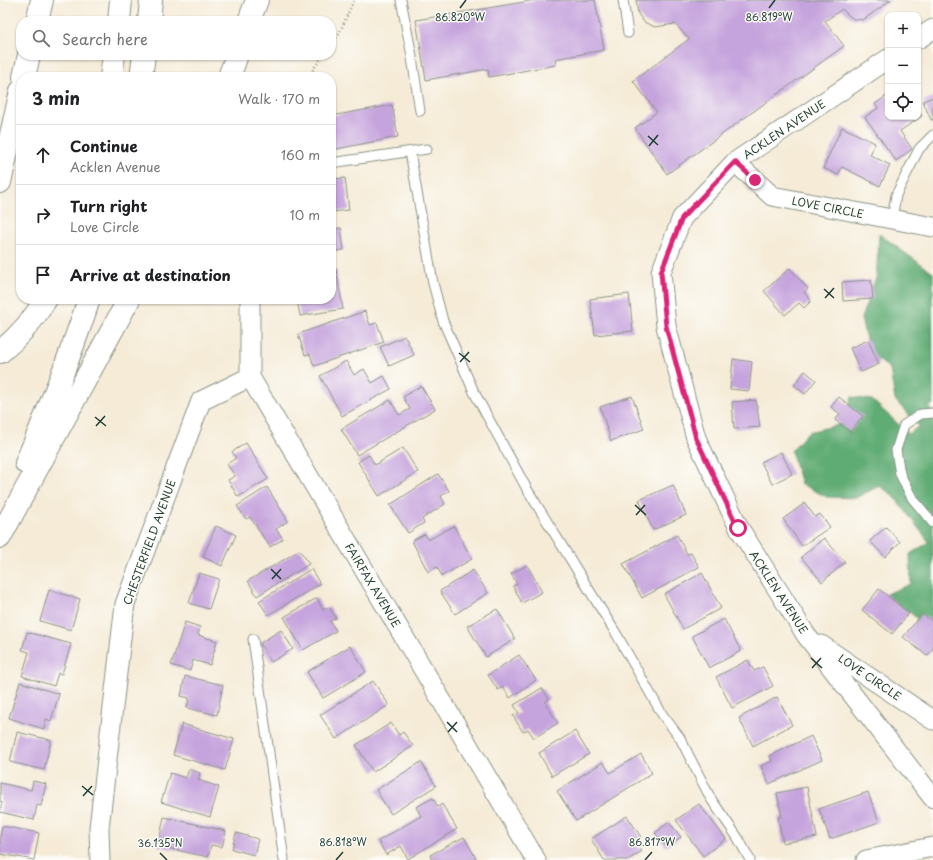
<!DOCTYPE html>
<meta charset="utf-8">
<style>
body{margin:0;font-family:"Playpen Sans",sans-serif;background:#f6f6f6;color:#202124}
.controls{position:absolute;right:12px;top:12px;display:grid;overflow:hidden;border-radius:8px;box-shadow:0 1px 3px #0004}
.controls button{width:36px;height:36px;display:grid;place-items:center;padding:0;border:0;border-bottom:1px solid #e0e0e0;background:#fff;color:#202124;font:20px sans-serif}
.stop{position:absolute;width:12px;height:12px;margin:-9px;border:3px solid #db2777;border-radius:50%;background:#fff}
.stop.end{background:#db2777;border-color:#fff;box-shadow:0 1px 4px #0008}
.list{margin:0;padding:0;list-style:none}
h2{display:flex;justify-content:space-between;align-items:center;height:52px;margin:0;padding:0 16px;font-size:17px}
h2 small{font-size:13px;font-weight:400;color:#757577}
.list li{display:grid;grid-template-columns:26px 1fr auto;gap:12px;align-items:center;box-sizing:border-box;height:60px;padding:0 16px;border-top:1px solid #e0e0e0}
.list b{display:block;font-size:15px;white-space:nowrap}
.list p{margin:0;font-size:13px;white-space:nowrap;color:#757577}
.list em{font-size:13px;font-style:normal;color:#757577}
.icon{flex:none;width:22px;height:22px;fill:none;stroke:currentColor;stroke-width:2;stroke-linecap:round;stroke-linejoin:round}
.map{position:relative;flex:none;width:933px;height:860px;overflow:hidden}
.search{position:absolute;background:#fff;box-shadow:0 1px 3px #0004;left:16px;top:16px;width:320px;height:44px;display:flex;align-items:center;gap:10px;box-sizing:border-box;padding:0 14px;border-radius:16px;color:#757577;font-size:15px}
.panel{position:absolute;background:#fff;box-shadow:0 1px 3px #0004;left:16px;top:72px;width:320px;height:232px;border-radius:16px}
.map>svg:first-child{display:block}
.forest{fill:#60ac75;stroke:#407454}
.building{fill:#c5a3dd}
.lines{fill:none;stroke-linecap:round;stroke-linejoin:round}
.service-casing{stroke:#8a9486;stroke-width:11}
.minor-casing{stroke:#8a9486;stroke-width:21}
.motorway-casing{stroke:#8a9486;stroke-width:24}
.path{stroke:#8a9486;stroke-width:2.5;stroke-dasharray:1 3;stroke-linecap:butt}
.service{stroke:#fff;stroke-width:9}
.minor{stroke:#fff;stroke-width:19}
.motorway{stroke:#fff;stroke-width:22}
.route{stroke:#db2777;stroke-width:5}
.ticks{fill:none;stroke:#1f3d34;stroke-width:1.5}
.labels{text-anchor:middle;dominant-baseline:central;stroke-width:3;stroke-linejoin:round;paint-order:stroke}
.street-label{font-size:11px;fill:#1f3d34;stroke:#fdfcf7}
.ticks-label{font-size:10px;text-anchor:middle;fill:#1f3d34;stroke:#fdfcf7;stroke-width:3;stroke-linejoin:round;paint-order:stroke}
</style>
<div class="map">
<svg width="933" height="860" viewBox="0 0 933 860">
<rect width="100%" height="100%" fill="#fdfcf7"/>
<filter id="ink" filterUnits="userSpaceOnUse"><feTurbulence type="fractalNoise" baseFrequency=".025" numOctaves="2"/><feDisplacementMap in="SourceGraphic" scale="8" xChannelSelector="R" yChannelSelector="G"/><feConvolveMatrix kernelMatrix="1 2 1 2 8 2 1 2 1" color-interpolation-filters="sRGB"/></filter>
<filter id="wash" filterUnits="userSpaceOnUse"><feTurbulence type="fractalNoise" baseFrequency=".012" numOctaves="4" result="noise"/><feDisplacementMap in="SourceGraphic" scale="16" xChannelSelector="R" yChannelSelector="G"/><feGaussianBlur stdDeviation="0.9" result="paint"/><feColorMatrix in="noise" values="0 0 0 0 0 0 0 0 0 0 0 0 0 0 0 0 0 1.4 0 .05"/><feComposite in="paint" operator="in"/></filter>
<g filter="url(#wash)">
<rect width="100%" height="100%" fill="#f5ebd7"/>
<path class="forest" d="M 879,234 L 933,273 L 933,293 L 932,297 L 933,404 L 929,408 L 933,412 L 933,631 L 929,631 L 913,615 L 886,594 L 911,584 L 910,554 L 929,542 L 893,495 L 879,486 L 856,498 L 827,497 L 801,484 L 791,451 L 808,432 L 842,424 L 852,397 L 872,400 L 909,434 L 919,426 L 895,400 L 890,369 L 869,352 L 861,318 L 876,278 Z"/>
<g id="blocks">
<path class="building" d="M 536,0 L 595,0 L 604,50 L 555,59 L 556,65 L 489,77 L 488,69 L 426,80 L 416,20 Z
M 636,0 L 891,0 L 863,20 L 854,19 L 849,16 L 842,9 L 825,21 L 844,46 L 667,174 L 635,128 L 657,112 L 633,81 L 689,39 L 675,24 L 655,27 L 644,22 L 638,14 Z
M 888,95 L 888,117 L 918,117 L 918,109 L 922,116 L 900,131 L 912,149 L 896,161 L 865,117 L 878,108 L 875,104 Z
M 933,97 L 933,120 L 931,120 L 923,101 Z
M 392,105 L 398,137 L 331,150 L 331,116 Z
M 842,127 L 875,143 L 870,155 L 890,165 L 880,186 L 842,167 L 838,175 L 823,168 Z
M 345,178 L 349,210 L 331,212 L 331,179 Z
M 341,228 L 344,250 L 331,252 L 331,229 Z
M 790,268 L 808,289 L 804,292 L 811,301 L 804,308 L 799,303 L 785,315 L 764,291 Z
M 336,269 L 343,309 L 300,316 L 297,299 L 331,299 L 331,270 Z
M 871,280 L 873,299 L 843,301 L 842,282 Z
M 629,294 L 633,331 L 595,335 L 590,299 Z
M 365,311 L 370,325 L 377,323 L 384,342 L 314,366 L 310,354 L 305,355 L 298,334 Z
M 405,336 L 414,355 L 389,366 L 380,347 Z
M 868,340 L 879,364 L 861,372 L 850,348 Z
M 733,359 L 752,362 L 749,391 L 730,389 Z
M 346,361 L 354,375 L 364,369 L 372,383 L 384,376 L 391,389 L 342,416 L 320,376 Z
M 805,371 L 816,380 L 805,394 L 794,385 Z
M 421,386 L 435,409 L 357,455 L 341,429 L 390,400 L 399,415 L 410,409 L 403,397 Z
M 632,396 L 644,429 L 611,441 L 600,407 Z
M 839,397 L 863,416 L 850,432 L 835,420 L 840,414 L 831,407 Z
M 756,400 L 760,427 L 734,429 L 732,402 Z
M 246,443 L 268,479 L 238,497 L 228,480 L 235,476 L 227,464 L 236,458 L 232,452 Z
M 403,448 L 418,472 L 379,496 L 358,462 L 369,455 L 375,465 Z
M 781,452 L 792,474 L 772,484 L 761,462 Z
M 438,474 L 449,491 L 441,496 L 445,504 L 422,519 L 424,523 L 408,533 L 390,505 Z
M 673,485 L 686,515 L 653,530 L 639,500 Z
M 267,487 L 288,521 L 276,529 L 283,539 L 270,547 L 250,517 L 246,519 L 237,506 Z
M 805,503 L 815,517 L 820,514 L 830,527 L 802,546 L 783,519 Z
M 216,526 L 236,535 L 222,566 L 203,557 Z
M 454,526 L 472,559 L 442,576 L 437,567 L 428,572 L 412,541 L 425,534 L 428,540 Z
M 886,527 L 900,542 L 885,557 L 870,541 Z
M 677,535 L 687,554 L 691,553 L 699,567 L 642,598 L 623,564 Z
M 824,538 L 845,562 L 822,582 L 801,557 Z
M 300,550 L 309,564 L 257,596 L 248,581 Z
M 527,565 L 542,592 L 522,603 L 513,586 L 517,584 L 511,574 Z
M 311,569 L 320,584 L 268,615 L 259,601 Z
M 473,570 L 488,593 L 455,614 L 440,591 Z
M 199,573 L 219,579 L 209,609 L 189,603 Z
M 702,573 L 721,608 L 683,629 L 664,594 Z
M 879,589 L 909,613 L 892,634 L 862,610 Z
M 49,590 L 80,599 L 71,630 L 40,621 Z
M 317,598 L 323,610 L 329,607 L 336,618 L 330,621 L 336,631 L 303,650 L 284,617 Z
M 497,609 L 515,639 L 486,657 L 467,626 Z
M 922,614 L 933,622 L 933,648 L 927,656 L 903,637 Z
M 724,619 L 741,651 L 709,668 L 692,636 Z
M 185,622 L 200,627 L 198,635 L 217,641 L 210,665 L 193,660 L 190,671 L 171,665 Z
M 281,630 L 293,649 L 271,662 L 260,643 Z
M 27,632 L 71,644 L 62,674 L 58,673 L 54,686 L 22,676 L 29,652 L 22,650 Z
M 350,646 L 366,672 L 323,698 L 307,672 Z
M 519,655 L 536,680 L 510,698 L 503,687 L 498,690 L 488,675 Z
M 748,660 L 754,671 L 763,667 L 773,686 L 732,708 L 716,677 Z
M 185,676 L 223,685 L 217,715 L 187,708 L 189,698 L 181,696 Z
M 373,681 L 389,705 L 336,739 L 320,715 Z
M 20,682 L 59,694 L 51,721 L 46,719 L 44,729 L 9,718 Z
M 542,688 L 549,699 L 545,702 L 558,723 L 534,738 L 528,729 L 523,732 L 513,716 L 519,713 L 514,705 Z
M 777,697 L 792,725 L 753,746 L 739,718 Z
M 391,723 L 399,735 L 403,732 L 413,746 L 373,772 L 356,745 Z
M 182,724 L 234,739 L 225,770 L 173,755 Z
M 575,731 L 589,754 L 552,776 L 539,753 Z
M 17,732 L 51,740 L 44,770 L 10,762 Z
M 811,736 L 822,760 L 769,784 L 761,766 L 772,761 L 770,756 Z
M 641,754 L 652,773 L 576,821 L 557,791 L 603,762 L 610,773 Z
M 421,762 L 436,786 L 391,814 L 376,790 Z
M 189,769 L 200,773 L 198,780 L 219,787 L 210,817 L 161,802 L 170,773 L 186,778 Z
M 33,781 L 46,784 L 41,806 L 37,805 L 34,820 L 0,812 L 2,802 L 0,801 L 0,783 L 31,790 Z
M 807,787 L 817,837 L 783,843 L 778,817 L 782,817 L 777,793 Z
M 868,792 L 879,822 L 830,839 L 819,809 Z
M 433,798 L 438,807 L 442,804 L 457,829 L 408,859 L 401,846 L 386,855 L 378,841 L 421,816 L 416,807 Z
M 699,804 L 726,839 L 703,856 L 676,820 Z
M 627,816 L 641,837 L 635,841 L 642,851 L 628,860 L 604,860 L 591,839 Z
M 164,817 L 226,831 L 222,847 L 211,845 L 208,857 L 158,846 Z
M 669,822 L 681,837 L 666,847 L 655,833 Z
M 2,826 L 39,833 L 34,860 L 0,854 L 0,837 Z
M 236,833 L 258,839 L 254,855 L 232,849 Z
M 464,837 L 477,860 L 432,860 L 430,855 Z"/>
</g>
</g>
<g filter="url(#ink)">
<use href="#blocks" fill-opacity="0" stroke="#8a9486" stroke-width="1"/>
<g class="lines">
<g class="service-casing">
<path id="service" d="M 401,0 L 411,51 L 420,111
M 623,0 L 628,33
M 410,152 L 433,283 L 443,321 L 474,392 L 527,489 L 617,635 L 662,714 L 680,738 L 711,799 L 738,838 L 750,860
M 331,163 L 427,149
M 892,219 L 896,195 L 919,149 L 933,135
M 933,413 L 921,414 L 904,425 L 896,450 L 900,474 L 912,498 L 933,523
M 253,639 L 284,860"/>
</g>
<g class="minor-casing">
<path id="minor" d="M 918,39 L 933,29
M 888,59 L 735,162 L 682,218 L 661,272 L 666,326 L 696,438 L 739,528 L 806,635 L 933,798
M 735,162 L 772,196 L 933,227
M 250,299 L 250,377 L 536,860
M 821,645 L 933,720
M 100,860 L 99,828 L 125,604 L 201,401 L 250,377
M 866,860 L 933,847"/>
</g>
<g class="motorway-casing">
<path id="motorway" d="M 37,21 L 42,0
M 119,21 L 121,0
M 149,21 L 151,0
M 249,21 L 257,0
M 24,77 L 29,55
M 111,77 L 114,55
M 141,77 L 144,55
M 229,77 L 237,55
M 0,182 L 21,91
M 0,352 C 19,337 34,319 46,299
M 26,463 C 49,409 71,355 89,299
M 0,537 L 129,299"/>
</g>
<path class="path" d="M 331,44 L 339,34 L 354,0
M 308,77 L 323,55"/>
<use href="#service" class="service"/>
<use href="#minor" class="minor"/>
<use href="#motorway" class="motorway"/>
</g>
</g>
<g class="lines" filter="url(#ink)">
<path class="route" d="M 738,528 L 696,438 L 666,326 L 661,272 L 682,218 L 735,162 L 755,180"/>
</g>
<path class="ticks" d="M 460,8 L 466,0M 769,8 L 775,0M 648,136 L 658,145M 649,146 L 658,135M 824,289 L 834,298M 825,298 L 834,288M 459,353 L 470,362M 460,362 L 469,352M 95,417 L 106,426M 96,426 L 105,416M 635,505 L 646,515M 636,515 L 645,505M 271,569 L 281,579M 272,579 L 281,569M 811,658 L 822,668M 812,668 L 821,658M 447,722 L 457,732M 448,732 L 457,722M 82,786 L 93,795M 83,796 L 92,786M 160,853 L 167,860M 336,860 L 343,852M 645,860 L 652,852"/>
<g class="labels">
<g class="street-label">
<text transform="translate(784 129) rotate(-34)">ACKLEN AVENUE</text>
<text transform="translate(828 207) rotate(11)">LOVE CIRCLE</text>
<text transform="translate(149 542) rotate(-70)">CHESTERFIELD AVENUE</text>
<text transform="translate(373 585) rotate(59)">FAIRFAX AVENUE</text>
<text transform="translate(779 592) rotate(57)">ACKLEN AVENUE</text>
<text transform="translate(870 677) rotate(34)">LOVE CIRCLE</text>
</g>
</g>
<g class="ticks-label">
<text x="460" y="21">86.820°W</text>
<text x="769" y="21">86.819°W</text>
<text x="343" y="846">86.818°W</text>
<text x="652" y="846">86.817°W</text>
<text x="160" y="847">36.135°N</text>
</g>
</svg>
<div class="controls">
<button>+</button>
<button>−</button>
<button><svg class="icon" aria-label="locate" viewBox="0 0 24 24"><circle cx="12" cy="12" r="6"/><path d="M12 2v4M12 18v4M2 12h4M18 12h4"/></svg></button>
</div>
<div class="stop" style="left:738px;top:528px"></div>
<div class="stop end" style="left:755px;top:180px"></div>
<div class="search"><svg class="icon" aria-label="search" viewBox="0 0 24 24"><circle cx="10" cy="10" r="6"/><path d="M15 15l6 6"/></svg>Search here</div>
<section class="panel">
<h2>3 min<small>Walk · 170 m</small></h2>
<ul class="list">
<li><svg class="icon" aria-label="ahead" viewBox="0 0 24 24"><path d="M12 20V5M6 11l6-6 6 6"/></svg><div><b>Continue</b><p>Acklen Avenue</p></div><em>160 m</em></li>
<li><svg class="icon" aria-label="right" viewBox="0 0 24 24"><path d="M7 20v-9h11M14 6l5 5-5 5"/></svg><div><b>Turn right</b><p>Love Circle</p></div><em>10 m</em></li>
<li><svg class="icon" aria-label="arrive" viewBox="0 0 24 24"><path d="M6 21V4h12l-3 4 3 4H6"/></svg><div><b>Arrive at destination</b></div></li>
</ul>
</section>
</div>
